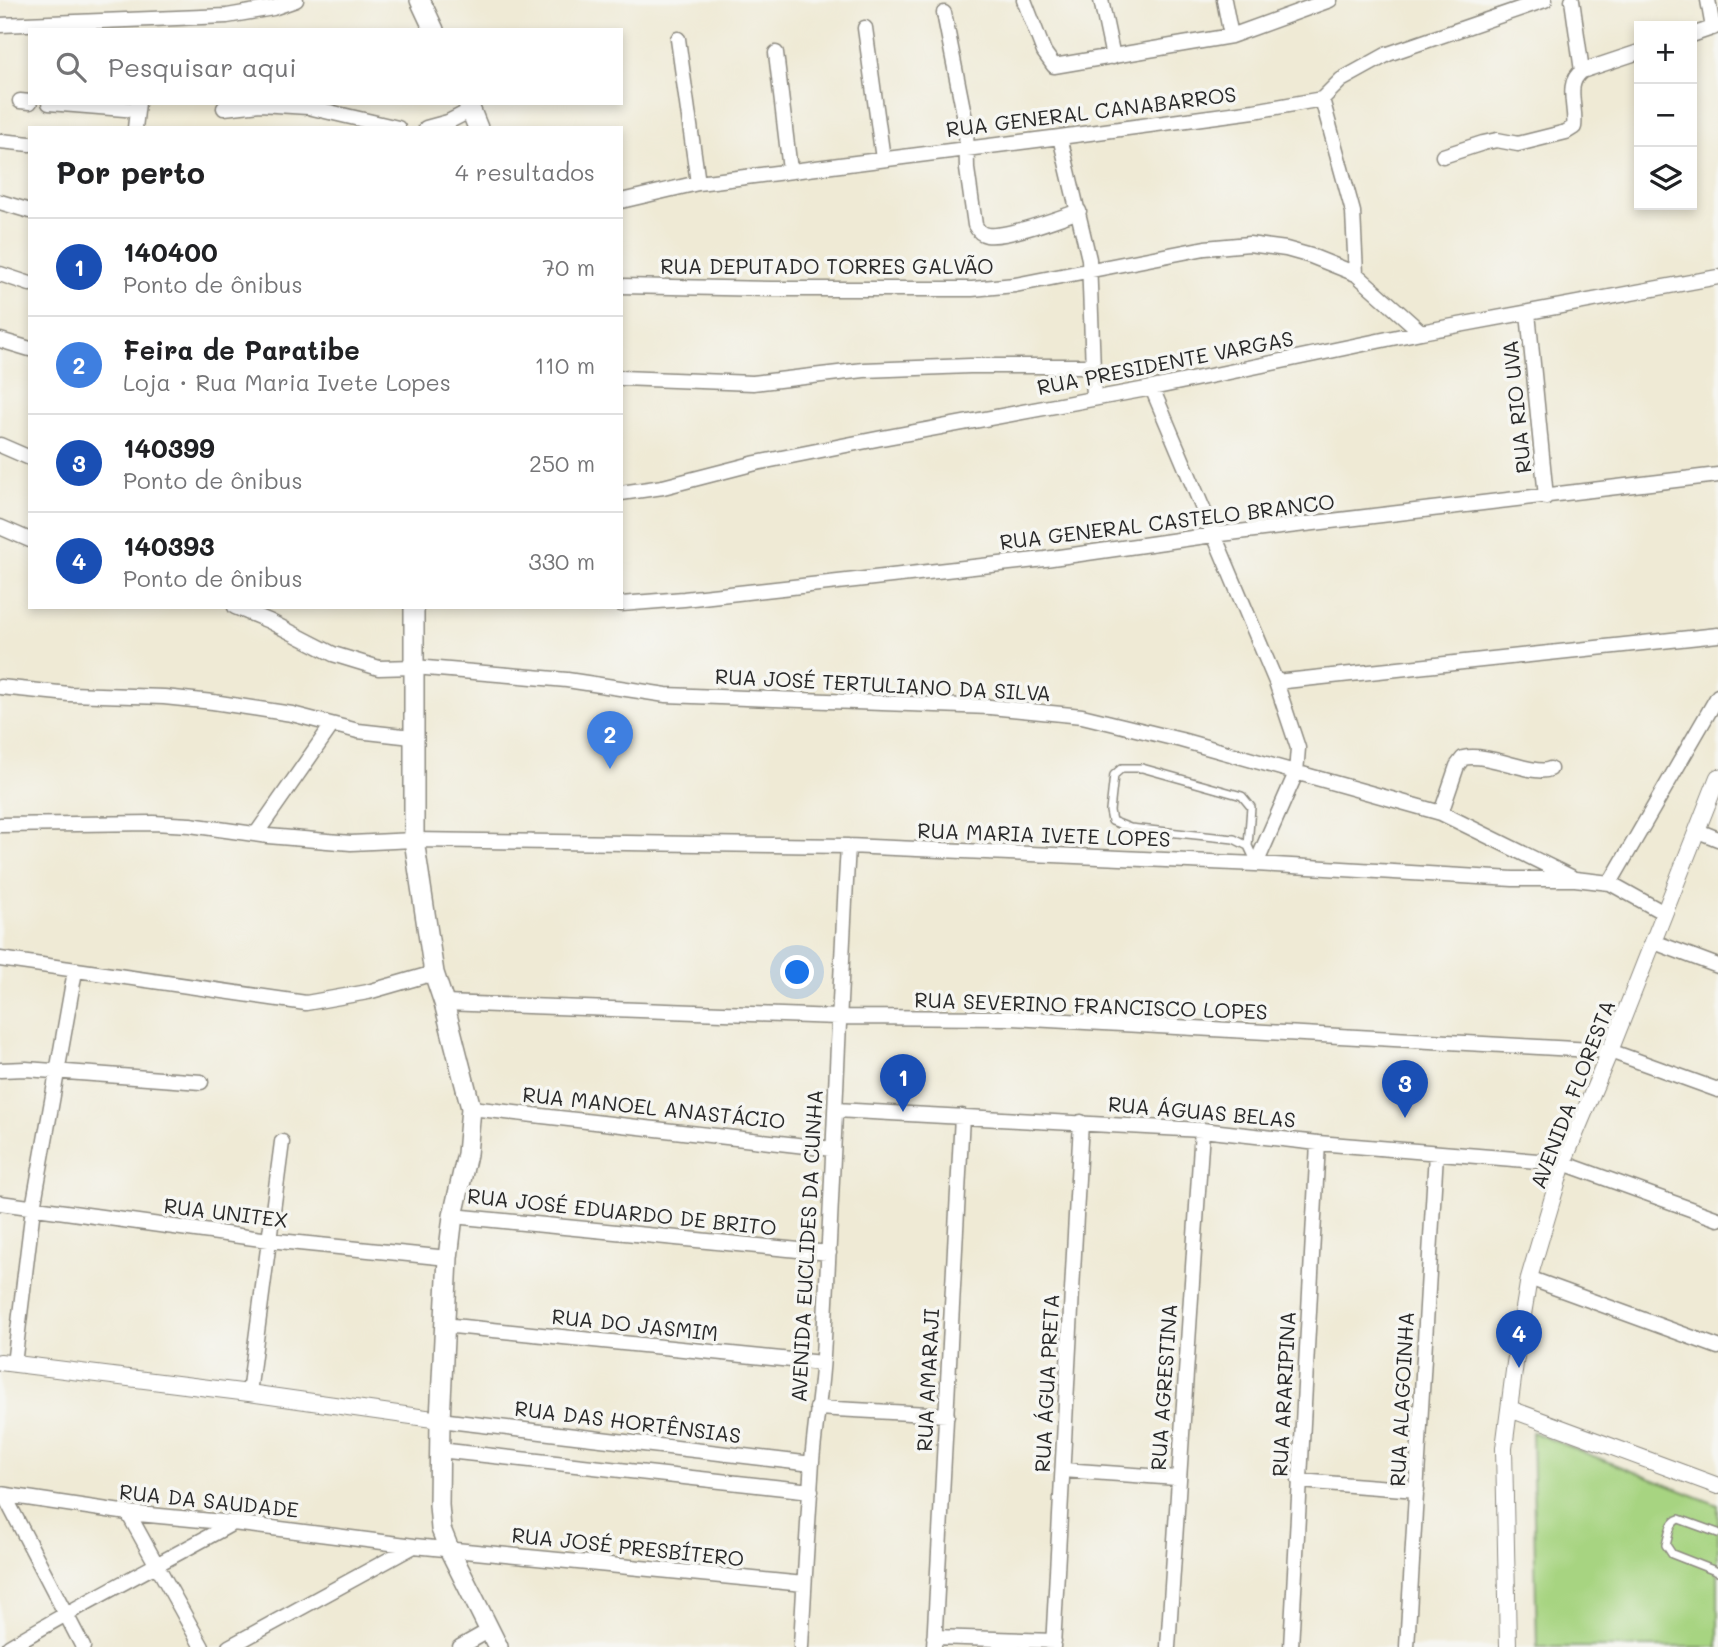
<!DOCTYPE html>
<html lang="pt">
<meta charset="utf-8">
<style>
body{margin:0;font-family:Mali,sans-serif;background:#f2f2f2;color:#202124}
.controls{position:absolute;right:21px;top:21px;display:grid;overflow:hidden;border-radius:0px;box-shadow:0 4px 10px #0003}
.controls button{width:63px;height:63px;display:grid;place-items:center;padding:0;border:0;border-bottom:2px solid #e0e0e0;background:#fff;color:#202124;font:35px sans-serif}
.you{position:absolute;left:798px;top:973px;width:24px;height:24px;margin:-18px;border:5px solid #fff;border-radius:50%;background:#1a73e8;box-shadow:0 0 0 10px #1a73e833}
.badge{display:grid;place-items:center;width:46px;height:46px;border-radius:50%;background:#c8321e;color:#fff;font-size:23px;font-weight:700}
.pin{position:absolute;translate:-50% -58px;filter:drop-shadow(0 2px 4px #0008)}
.pin::after{content:'';position:absolute;top:37px;width:24px;height:21px;background:inherit;clip-path:polygon(0 0,100% 0,50% 100%)}
.list{margin:0;padding:0;list-style:none}
h2{display:flex;justify-content:space-between;align-items:center;height:91px;margin:0;padding:0 28px;font-size:30px}
h2 small{font-size:23px;font-weight:400;color:#757577}
.list li{display:grid;grid-template-columns:46px 1fr auto;gap:21px;align-items:center;box-sizing:border-box;height:98px;padding:0 28px;border-top:2px solid #e0e0e0}
.list b{display:block;font-size:26px;white-space:nowrap}
.list p{margin:0;font-size:23px;white-space:nowrap;color:#757577}
.list em{font-size:23px;font-style:normal;color:#757577}
.icon{flex:none;width:38px;height:38px;fill:none;stroke:currentColor;stroke-width:2;stroke-linecap:round;stroke-linejoin:round}
.map{position:relative;flex:none;width:1718px;height:1647px;overflow:hidden}
.search{position:absolute;background:#fff;box-shadow:0 4px 10px #0003;left:28px;top:28px;width:595px;height:77px;display:flex;align-items:center;gap:18px;box-sizing:border-box;padding:0 24px;border-radius:0px;color:#757577;font-size:26px}
.panel{position:absolute;background:#fff;box-shadow:0 4px 10px #0003;left:28px;top:126px;width:595px;height:483px;border-radius:0px}
.map>svg:first-child{display:block}
.green{fill:#a7d481;stroke:#698056;stroke-width:2}
.lines{fill:none;stroke-linecap:round;stroke-linejoin:round}
.service-casing{stroke:#8d8a80;stroke-width:10}
.minor-casing{stroke:#8d8a80;stroke-width:17}
.tertiary-casing{stroke:#8d8a80;stroke-width:18}
.secondary-casing{stroke:#8d8a80;stroke-width:22}
.service{stroke:#fff;stroke-width:7}
.minor{stroke:#fff;stroke-width:14}
.tertiary{stroke:#fff;stroke-width:16}
.secondary{stroke:#fff;stroke-width:19}
.labels{text-anchor:middle;dominant-baseline:central;stroke-width:7;stroke-linejoin:round;paint-order:stroke}
.street-label{font-size:21px;fill:#2b2b2b;stroke:#f6f6f2}
</style>
<div class="map">
<svg width="1718" height="1647" viewBox="0 0 1718 1647">
<rect width="100%" height="100%" fill="#f6f6f2"/>
<filter id="ink" filterUnits="userSpaceOnUse"><feTurbulence type="fractalNoise" baseFrequency=".0143" numOctaves="2"/><feDisplacementMap in="SourceGraphic" scale="14" xChannelSelector="R" yChannelSelector="G"/><feConvolveMatrix kernelMatrix="1 2 1 2 8 2 1 2 1" color-interpolation-filters="sRGB"/></filter>
<filter id="wash" filterUnits="userSpaceOnUse"><feTurbulence type="fractalNoise" baseFrequency=".00686" numOctaves="4" result="noise"/><feDisplacementMap in="SourceGraphic" scale="28" xChannelSelector="R" yChannelSelector="G"/><feGaussianBlur stdDeviation="1.57" result="paint"/><feColorMatrix in="noise" values="0 0 0 0 0 0 0 0 0 0 0 0 0 0 0 0 0 1.4 0 .05"/><feComposite in="paint" operator="in"/></filter>
<g filter="url(#wash)">
<rect width="100%" height="100%" fill="#efead5"/>
<path class="green" d="M 1532,1432 L 1718,1505 L 1718,1647 L 1537,1647 Z"/>
</g>
<g filter="url(#ink)">
<g class="lines">
<g class="service-casing">
<path id="service" d="M 1248,846 L 1234,839 L 1130,828 L 1112,821 L 1110,811 L 1114,775 L 1122,768 L 1142,768 L 1242,796 L 1251,807 L 1248,846 L 1256,863
M 1718,1533 L 1679,1519 C 1669,1522 1669,1536 1666,1545 L 1672,1554 L 1718,1572"/>
</g>
<g class="minor-casing">
<path id="minor" d="M 1024,0 L 1044,52 L 1054,66 L 1231,36 L 1330,0
M 1101,0 L 1113,57
M 1224,0 L 1231,36
M 1708,0 L 1713,28
M 944,13 L 966,124 L 967,169 L 975,225 C 978,231 981,234 987,235 C 1007,238 1059,218 1079,211
M 0,25 L 227,16 L 273,8 L 296,0
M 865,28 L 883,159
M 1692,35 L 1718,26
M 678,39 L 698,183
M 776,53 L 790,170
M 1582,71 L 1639,52
M 1322,99 L 1353,212 L 1356,274
M 20,101 L 30,102
M 49,103 L 137,110
M 224,108 L 260,104 L 308,107 L 398,128
M 135,128 L 138,103
M 426,128 L 448,122 L 471,110
M 1060,137 L 1089,259 L 1094,398
M 0,141 L 30,144
M 1443,156 L 1483,143 L 1497,140 L 1518,144 L 1566,132 L 1574,127 C 1577,108 1564,84 1582,71 L 1572,0
M 621,201 L 698,183 L 1060,137 L 1254,111 L 1322,99 L 1341,80 L 1388,54 L 1545,0
M 0,202 L 30,211
M 0,274 L 30,284
M 621,286 L 772,289 L 972,289 L 1015,285 L 1205,248 L 1249,244 L 1286,249 L 1311,256 L 1356,274 L 1421,332
M 1528,313 L 1546,497
M 0,340 L 30,349
M 621,378 L 753,383 L 864,370 L 970,366 L 1093,366
M 1152,388 L 1276,682 L 1298,748 L 1296,773 L 1256,864
M 0,445 L 30,458
M 621,493 L 663,487 L 756,463 L 882,438 L 1152,388 L 1421,332 L 1718,277
M 0,527 L 30,540
M 621,604 L 684,599 L 1045,559 L 1213,535 L 1718,475
M 235,607 L 269,621 L 333,654 L 379,668 L 414,667 L 567,680 L 666,695 L 990,707 L 1082,716 L 1181,740 L 1441,813 L 1571,877
M 1276,682 L 1718,635
M 0,687 L 69,694 L 164,697 L 213,702 L 292,714 L 358,731 L 412,737
M 1441,813 L 1457,766 L 1463,758 C 1490,752 1534,777 1550,769
M 0,825 L 153,823 L 190,825 L 268,836 L 351,843 L 414,840 L 848,846 L 1256,864 L 1513,879 L 1575,879 L 1610,883 L 1664,913
M 1698,831 L 1718,839
M 256,834 L 332,725
M 1610,883 L 1718,696
M 1654,942 L 1718,966
M 0,959 L 306,1003 L 368,992 L 434,973
M 444,1003 L 838,1017 L 1013,1018 L 1610,1051 L 1718,1090
M 0,1070 L 26,1069 L 201,1082
M 471,1108 L 832,1149
M 836,1110 L 1202,1130 L 1318,1143 L 1563,1163 L 1718,1219
M 0,1203 L 269,1240 L 448,1258
M 453,1216 L 829,1253
M 1529,1278 L 1718,1347
M 443,1325 L 822,1363
M 14,1364 L 33,1208 L 75,971
M 249,1393 L 282,1142
M 817,1408 L 947,1415
M 440,1420 L 812,1464
M 439,1450 L 811,1491
M 1063,1470 L 1177,1478
M 1299,1481 L 1417,1490
M 0,1494 L 128,1513 L 233,1523 L 414,1546 L 804,1584
M 4,1495 L 83,1647
M 128,1513 L 202,1647
M 934,1637 L 1054,1641
M 9,1647 C 82,1603 158,1565 233,1523
M 229,1647 L 414,1546
M 460,1647 L 490,1630
M 801,1647 C 804,1585 808,1523 812,1461 C 815,1426 821,1391 823,1356 C 833,1186 838,1016 848,846
M 934,1647 L 962,1116
M 1053,1647 L 1081,1122
M 1168,1647 L 1202,1130
M 1291,1647 L 1318,1143
M 1407,1647 L 1436,1153"/>
</g>
<g class="tertiary-casing">
<path id="tertiary" d="M 0,1362 L 249,1393 L 440,1420
M 1510,1409 L 1718,1486
M 1508,1647 L 1504,1448 L 1515,1363 L 1529,1278 L 1563,1163 L 1610,1051 L 1718,777"/>
</g>
<g class="secondary-casing">
<path id="secondary" d="M 420,0 L 434,30
M 468,103 L 478,128
M 414,607 L 414,840 L 434,973 L 444,1003 L 471,1108 L 467,1154 L 453,1216 L 448,1258 L 440,1420 L 439,1505 L 441,1529 L 449,1549 L 498,1647"/>
</g>
<use href="#service" class="service"/>
<use href="#minor" class="minor"/>
<use href="#tertiary" class="tertiary"/>
<use href="#secondary" class="secondary"/>
</g>
</g>
<g class="labels">
<g class="street-label">
<text transform="translate(1091 111) rotate(-7)">RUA GENERAL CANABARROS</text>
<text x="827" y="265">RUA DEPUTADO TORRES GALVÃO</text>
<text transform="translate(1165 362) rotate(-11)">RUA PRESIDENTE VARGAS</text>
<text transform="translate(1516 407) rotate(-96)">RUA RIO UVA</text>
<text transform="translate(1167 521) rotate(-7)">RUA GENERAL CASTELO BRANCO</text>
<text transform="translate(883 684) rotate(3)">RUA JOSÉ TERTULIANO DA SILVA</text>
<text transform="translate(1044 834) rotate(2)">RUA MARIA IVETE LOPES</text>
<text transform="translate(1091 1005) rotate(2)">RUA SEVERINO FRANCISCO LOPES</text>
<text transform="translate(1572 1094) rotate(-69)">AVENIDA FLORESTA</text>
<text transform="translate(654 1107) rotate(6)">RUA MANOEL ANASTÁCIO</text>
<text transform="translate(1202 1111) rotate(5)">RUA ÁGUAS BELAS</text>
<text transform="translate(622 1211) rotate(6)">RUA JOSÉ EDUARDO DE BRITO</text>
<text transform="translate(226 1212) rotate(7)">RUA UNITEX</text>
<text transform="translate(806 1246) rotate(-87)">AVENIDA EUCLIDES DA CUNHA</text>
<text transform="translate(635 1324) rotate(6)">RUA DO JASMIM</text>
<text transform="translate(927 1380) rotate(-87)">RUA AMARAJI</text>
<text transform="translate(1046 1383) rotate(-87)">RUA ÁGUA PRETA</text>
<text transform="translate(1163 1387) rotate(-86)">RUA AGRESTINA</text>
<text transform="translate(1283 1394) rotate(-87)">RUA ARARIPINA</text>
<text transform="translate(1401 1399) rotate(-87)">RUA ALAGOINHA</text>
<text transform="translate(628 1421) rotate(7)">RUA DAS HORTÊNSIAS</text>
<text transform="translate(209 1500) rotate(6)">RUA DA SAUDADE</text>
<text transform="translate(628 1546) rotate(6)">RUA JOSÉ PRESBÍTERO</text>
</g>
</g>
</svg>
<div class="controls">
<button>+</button>
<button>−</button>
<button><svg class="icon" aria-label="layers" viewBox="0 0 24 24"><path d="M12 4l9 5-9 5-9-5zM3 14l9 5 9-5"/></svg></button>
</div>
<div class="you"></div>
<div class="pin badge" style="left:903px;top:1112px;background:#1a4fb4">1</div>
<div class="pin badge" style="left:610px;top:769px;background:#3f7fe0">2</div>
<div class="pin badge" style="left:1405px;top:1118px;background:#1a4fb4">3</div>
<div class="pin badge" style="left:1519px;top:1368px;background:#1a4fb4">4</div>
<div class="search"><svg class="icon" aria-label="search" viewBox="0 0 24 24"><circle cx="10" cy="10" r="6"/><path d="M15 15l6 6"/></svg>Pesquisar aqui</div>
<section class="panel">
<h2>Por perto<small>4 resultados</small></h2>
<ul class="list">
<li><span class="badge" style="background:#1a4fb4">1</span><div><b>140400</b><p>Ponto de ônibus</p></div><em>70 m</em></li>
<li><span class="badge" style="background:#3f7fe0">2</span><div><b>Feira de Paratibe</b><p>Loja · Rua Maria Ivete Lopes</p></div><em>110 m</em></li>
<li><span class="badge" style="background:#1a4fb4">3</span><div><b>140399</b><p>Ponto de ônibus</p></div><em>250 m</em></li>
<li><span class="badge" style="background:#1a4fb4">4</span><div><b>140393</b><p>Ponto de ônibus</p></div><em>330 m</em></li>
</ul>
</section>
</div>
